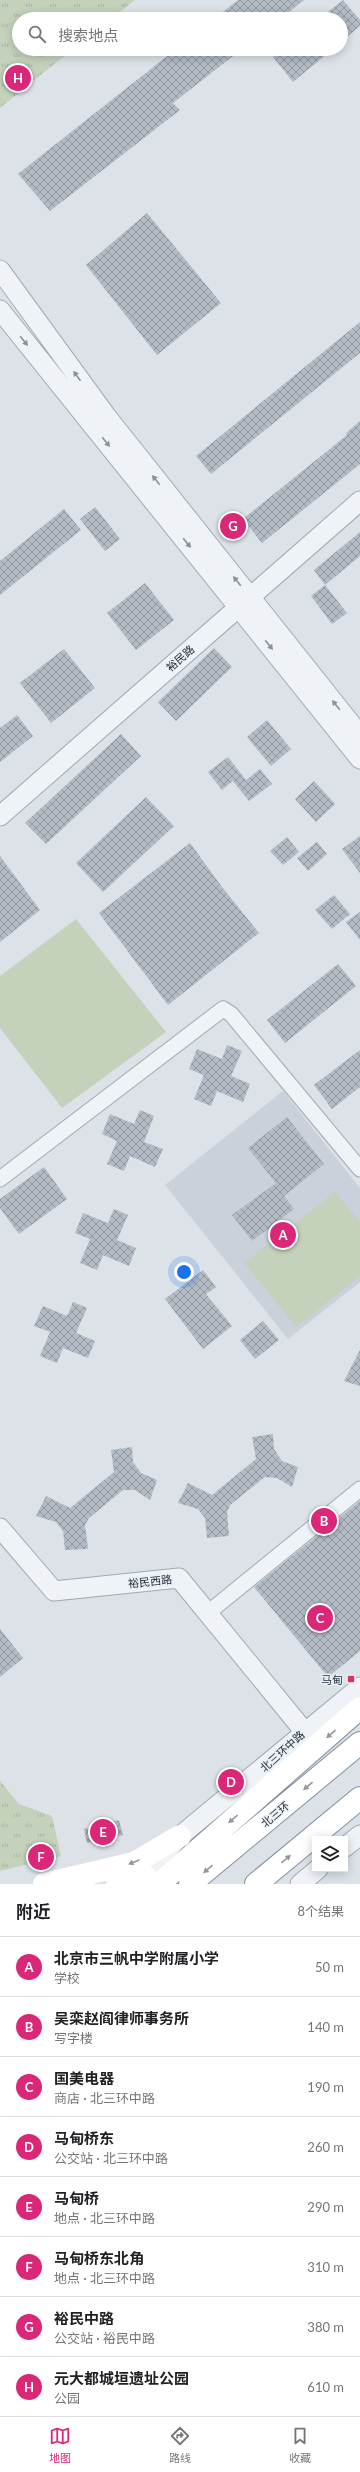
<!DOCTYPE html>
<html lang="zh">
<meta charset="utf-8">
<style>
body{margin:0;font-family:Lato,"Noto Sans SC",sans-serif;background:#f2f2f2;color:#202124}
.controls{position:absolute;right:12px;bottom:12px;display:grid;overflow:hidden;border-radius:0px;box-shadow:0 2px 10px #0003}
.controls button{width:36px;height:36px;display:grid;place-items:center;padding:0;border:0;border-bottom:1px solid #e0e0e0;background:#fff;color:#202124;font:20px sans-serif}
.you{position:absolute;left:184px;top:1272px;width:14px;height:14px;margin:-10px;border:3px solid #fff;border-radius:50%;background:#1a73e8;box-shadow:0 0 0 6px #1a73e833}
.badge{display:grid;place-items:center;width:26px;height:26px;border-radius:50%;background:#db2777;color:#fff;font-size:13px;font-weight:700}
.pin{position:absolute;translate:-50% -50%;border:2px solid #fff;box-shadow:0 1px 4px #0006}
.list{margin:0;padding:0;list-style:none}
h2{display:flex;justify-content:space-between;align-items:center;height:52px;margin:0;padding:0 16px;font-size:17px}
h2 small{font-size:13px;font-weight:400;color:#757577}
.list li{display:grid;grid-template-columns:26px 1fr auto;gap:12px;align-items:center;box-sizing:border-box;height:60px;padding:0 16px;border-top:1px solid #e0e0e0}
.list b{display:block;font-size:15px;white-space:nowrap}
.list p{margin:0;font-size:13px;white-space:nowrap;color:#757577}
.list em{font-size:13px;font-style:normal;color:#757577}
.icon{flex:none;width:22px;height:22px;fill:none;stroke:currentColor;stroke-width:2;stroke-linecap:round;stroke-linejoin:round}
.map{position:relative;flex:none;width:360px;height:1884px;overflow:hidden}
.search{position:absolute;background:#fff;box-shadow:0 2px 10px #0003;left:12px;right:12px;top:12px;height:44px;display:flex;align-items:center;gap:10px;box-sizing:border-box;padding:0 14px;border-radius:22px;color:#757577;font-size:15px}
.sheet{height:532px;background:#fff}
nav{display:flex;justify-content:space-around;align-items:center;box-sizing:border-box;height:56px;border-top:1px solid #e0e0e0;background:#fff;font-size:11px;color:#757577}
nav a{display:grid;justify-items:center;gap:2px}
nav .on{color:#db2777}
.map>svg:first-child{display:block}
.built{fill:#cad1da}
.grass{fill:#c4d2bc}
.park{fill:url(#park-tufts)}
.building{fill:url(#building-cross-hatch)}
.lines{fill:none;stroke-linecap:round;stroke-linejoin:round}
.minor-casing{stroke:#a1a9b2;stroke-width:17}
.tertiary-casing{stroke:#a1a9b2;stroke-width:21}
.trunk-casing{stroke:#8290a0;stroke-width:24}
.minor{stroke:#eff2f6;stroke-width:15}
.tertiary{stroke:#eff2f6;stroke-width:19}
.secondary{stroke:#fff;stroke-width:22}
.trunk{stroke:#fff;stroke-width:22}
.oneway{fill:#8a919a}
.oneway2{fill:#92989f}
.poi-dot{fill:#d9345a;stroke:#ebf0f5;stroke-width:1.5}
.labels{text-anchor:middle;dominant-baseline:central;stroke-width:3;stroke-linejoin:round;paint-order:stroke}
.street-label{font-size:11px;fill:#25303f;stroke:#ebf0f5}
.poi-label{font-size:11px;fill:#25303f;stroke:#ebf0f5;text-anchor:end}
</style>
<div class="map">
<svg width="360" height="1884" viewBox="0 0 360 1884">
<defs>
<pattern id="park-tufts" width="24" height="20" patternUnits="userSpaceOnUse"><rect width="24" height="20" fill="#c4d2bc"/><path d="M3 7l-1-3M5 7V3M7 7l1-3M15 17l-1-3M17 17v-4M19 17l1-3" fill="none" stroke="#a8b5a3"/></pattern>
<pattern id="building-cross-hatch" width="8" height="8" patternUnits="userSpaceOnUse"><rect width="8" height="8" fill="#b3bbc5"/><path d="M0 0l8 8M0 8l8-8" fill="none" stroke="#9198a1"/></pattern>
</defs>
<rect width="100%" height="100%" fill="#dce2e8"/>
<path class="built" d="M 283,1091 L 360,1188 L 360,1282 L 288,1339 L 165,1185 Z"/>
<path class="grass" d="M 76,919 L 166,1032 L 62,1108 L 0,1028 L 0,976 Z
M 335,1192 L 360,1222 L 360,1276 L 296,1327 L 244,1263 Z"/>
<path class="park" d="M 0,0 L 135,0 L 111,19 L 19,19 L 19,49 L 73,49 L 0,108 Z
M 0,1781 L 19,1804 L 52,1816 L 61,1856 L 0,1871 Z"/>
<path class="building" d="M 238,0 L 304,0 L 280,19 L 214,19 Z
M 343,0 L 360,20 L 360,26 L 341,42 L 341,19 L 319,19 Z
M 176,49 L 242,49 L 173,103 L 180,110 L 50,211 L 18,174 Z
M 283,49 L 333,49 L 293,82 L 273,57 Z
M 147,213 L 221,303 L 157,355 L 86,265 Z
M 360,322 L 360,353 L 211,474 L 196,456 Z
M 360,421 L 360,464 L 262,543 L 243,519 L 347,435 L 346,433 Z
M 95,507 L 120,539 L 105,551 L 80,519 Z
M 64,509 L 81,530 L 0,595 L 0,561 Z
M 360,532 L 360,556 L 325,585 L 314,570 Z
M 145,583 L 174,620 L 136,650 L 107,613 Z
M 325,585 L 347,613 L 332,624 L 311,596 Z
M 214,648 L 232,667 L 176,721 L 158,702 Z
M 64,649 L 95,688 L 51,723 L 20,683 Z
M 17,715 L 33,736 L 0,762 L 0,728 Z
M 267,720 L 291,749 L 271,766 L 247,737 Z
M 121,734 L 141,756 L 46,844 L 25,823 Z
M 228,757 L 246,780 L 260,769 L 272,784 L 249,801 L 233,781 L 222,790 L 208,772 Z
M 314,781 L 335,804 L 316,822 L 295,799 Z
M 146,797 L 174,826 L 103,892 L 76,863 Z
M 360,836 L 360,873 L 342,849 Z
M 287,837 L 299,852 L 283,865 L 270,851 Z
M 317,842 L 327,854 L 308,871 L 297,858 Z
M 190,843 L 222,887 L 259,933 L 168,1005 L 99,913 Z
M 0,856 L 40,910 L 0,942 Z
M 334,895 L 350,914 L 332,929 L 315,910 Z
M 360,912 L 360,940 L 346,922 Z
M 338,964 L 356,986 L 285,1043 L 267,1020 Z
M 227,1045 L 242,1051 L 231,1076 L 250,1084 L 243,1102 L 217,1091 L 211,1106 L 194,1099 L 204,1075 L 189,1069 L 197,1049 L 222,1059 Z
M 360,1050 L 360,1087 L 332,1109 L 314,1085 Z
M 140,1110 L 154,1116 L 144,1142 L 163,1149 L 155,1167 L 130,1156 L 124,1171 L 107,1164 L 117,1141 L 102,1134 L 110,1114 L 134,1124 Z
M 287,1117 L 324,1164 L 284,1196 L 294,1209 L 252,1241 L 232,1215 L 276,1183 L 248,1148 Z
M 44,1167 L 67,1199 L 19,1234 L 0,1208 L 0,1199 Z
M 114,1209 L 128,1215 L 117,1240 L 136,1248 L 129,1266 L 103,1255 L 97,1270 L 80,1263 L 90,1239 L 75,1233 L 83,1213 L 108,1223 Z
M 203,1270 L 216,1287 L 206,1294 L 232,1326 L 203,1349 L 165,1299 Z
M 73,1302 L 87,1308 L 76,1333 L 95,1341 L 88,1358 L 63,1348 L 57,1363 L 40,1356 L 50,1332 L 34,1326 L 43,1306 L 67,1316 Z
M 263,1321 L 279,1340 L 255,1359 L 240,1340 Z
M 360,1350 L 360,1386 L 344,1381 Z
M 273,1434 L 274,1449 L 282,1461 L 298,1467 L 292,1487 L 277,1478 L 265,1477 L 230,1505 L 227,1512 L 229,1536 L 207,1538 L 205,1518 L 198,1509 L 178,1503 L 188,1483 L 212,1495 L 256,1459 L 252,1437 Z
M 132,1447 L 133,1462 L 141,1473 L 157,1480 L 150,1500 L 135,1490 L 123,1490 L 89,1518 L 85,1525 L 88,1549 L 65,1550 L 63,1531 L 56,1522 L 36,1516 L 46,1496 L 70,1508 L 114,1472 L 111,1450 Z
M 360,1501 L 360,1651 L 328,1677 L 254,1587 Z
M 0,1629 L 23,1658 L 0,1677 Z
M 119,1820 L 123,1835 L 87,1843 L 84,1829 Z
M 49,1845 L 54,1864 L 34,1870 L 29,1851 Z"/>
<g class="lines">
<g class="minor-casing">
<path id="minor" d="M 0,1179 L 223,1009 L 231,1014 L 360,1169
M 209,1612 L 360,1489"/>
</g>
<g class="tertiary-casing">
<path id="tertiary" d="M 0,270 L 107,417 L 360,735
M 0,310 L 360,759
M 0,816 L 360,501
M 0,1528 L 54,1591 L 179,1578 L 304,1731
M 345,1847 L 360,1835
M 138,1884 L 180,1836 L 360,1687
M 300,1884 L 318,1869"/>
</g>
<g class="trunk-casing">
<path id="trunk" d="M 159,1884 L 360,1708
M 190,1884 L 360,1743
M 256,1884 L 360,1798"/>
</g>
<use href="#minor" class="minor"/>
<use href="#tertiary" class="tertiary"/>
<path class="secondary" d="M 44,1884 L 134,1863 L 180,1836
M 117,1884 L 145,1876"/>
<use href="#trunk" class="trunk"/>
</g>
<defs><path id="oneway-solid" d="M-6-.8H1V-3.2L6.5 0L1 3.2V.8H-6Z"/></defs>
<g class="oneway">
<use href="#oneway-solid" transform="translate(24 341) rotate(51)"/>
<use href="#oneway-solid" transform="translate(77 376) rotate(-126)"/>
<use href="#oneway-solid" transform="translate(106 442) rotate(51)"/>
<use href="#oneway-solid" transform="translate(156 480) rotate(-129)"/>
<use href="#oneway-solid" transform="translate(187 543) rotate(51)"/>
<use href="#oneway-solid" transform="translate(237 581) rotate(-129)"/>
<use href="#oneway-solid" transform="translate(269 645) rotate(51)"/>
<use href="#oneway-solid" transform="translate(336 705) rotate(-129)"/>
</g>
<g class="oneway2">
<use href="#oneway-solid" transform="translate(331 1734) rotate(139)"/>
<use href="#oneway-solid" transform="translate(308 1786) rotate(140)"/>
<use href="#oneway-solid" transform="translate(233 1819) rotate(139)"/>
<use href="#oneway-solid" transform="translate(286 1859) rotate(-40)"/>
<use href="#oneway-solid" transform="translate(134 1862) rotate(157)"/>
<use href="#oneway-solid" transform="translate(208 1869) rotate(140)"/>
</g>
<rect class="poi-dot" x="347" y="1675" width="8" height="8" rx="2"/>
<g class="labels">
<g class="street-label">
<text transform="translate(180 658) rotate(-41)">裕民路</text>
<text transform="translate(150 1581) rotate(-6)">裕民西路</text>
<text transform="translate(282 1751) rotate(-42)">北三环中路</text>
<text transform="translate(275 1814) rotate(-40)">北三环</text>
</g>
<g class="poi-label">
<text x="343" y="1679">马甸</text>
</g>
</g>
</svg>
<div class="controls">
<button><svg class="icon" aria-label="layers" viewBox="0 0 24 24"><path d="M12 4l9 5-9 5-9-5zM3 14l9 5 9-5"/></svg></button>
</div>
<div class="you"></div>
<div class="pin badge" style="left:283px;top:1235px">A</div>
<div class="pin badge" style="left:324px;top:1521px">B</div>
<div class="pin badge" style="left:320px;top:1618px">C</div>
<div class="pin badge" style="left:231px;top:1782px">D</div>
<div class="pin badge" style="left:103px;top:1832px">E</div>
<div class="pin badge" style="left:41px;top:1857px">F</div>
<div class="pin badge" style="left:233px;top:526px">G</div>
<div class="pin badge" style="left:18px;top:78px">H</div>
<div class="search"><svg class="icon" aria-label="search" viewBox="0 0 24 24"><circle cx="10" cy="10" r="6"/><path d="M15 15l6 6"/></svg>搜索地点</div>
</div>
<section class="sheet">
<h2>附近<small>8个结果</small></h2>
<ul class="list">
<li><span class="badge">A</span><div><b>北京市三帆中学附属小学</b><p>学校</p></div><em>50 m</em></li>
<li><span class="badge">B</span><div><b>吴栾赵阎律师事务所</b><p>写字楼</p></div><em>140 m</em></li>
<li><span class="badge">C</span><div><b>国美电器</b><p>商店 · 北三环中路</p></div><em>190 m</em></li>
<li><span class="badge">D</span><div><b>马甸桥东</b><p>公交站 · 北三环中路</p></div><em>260 m</em></li>
<li><span class="badge">E</span><div><b>马甸桥</b><p>地点 · 北三环中路</p></div><em>290 m</em></li>
<li><span class="badge">F</span><div><b>马甸桥东北角</b><p>地点 · 北三环中路</p></div><em>310 m</em></li>
<li><span class="badge">G</span><div><b>裕民中路</b><p>公交站 · 裕民中路</p></div><em>380 m</em></li>
<li><span class="badge">H</span><div><b>元大都城垣遗址公园</b><p>公园</p></div><em>610 m</em></li>
</ul>
</section>
<nav>
<a class="on"><svg class="icon" aria-label="map" viewBox="0 0 24 24"><path d="M3 6l6-2 6 2 6-2v14l-6 2-6-2-6 2zM9 4v14M15 6v14"/></svg>地图</a>
<a><svg class="icon" aria-label="directions" viewBox="0 0 24 24"><path d="M12 3l9 9-9 9-9-9zM9 14v-3h6M13 9l2 2-2 2"/></svg>路线</a>
<a><svg class="icon" aria-label="saved" viewBox="0 0 24 24"><path d="M7 4h10v16l-5-4-5 4z"/></svg>收藏</a>
</nav>
